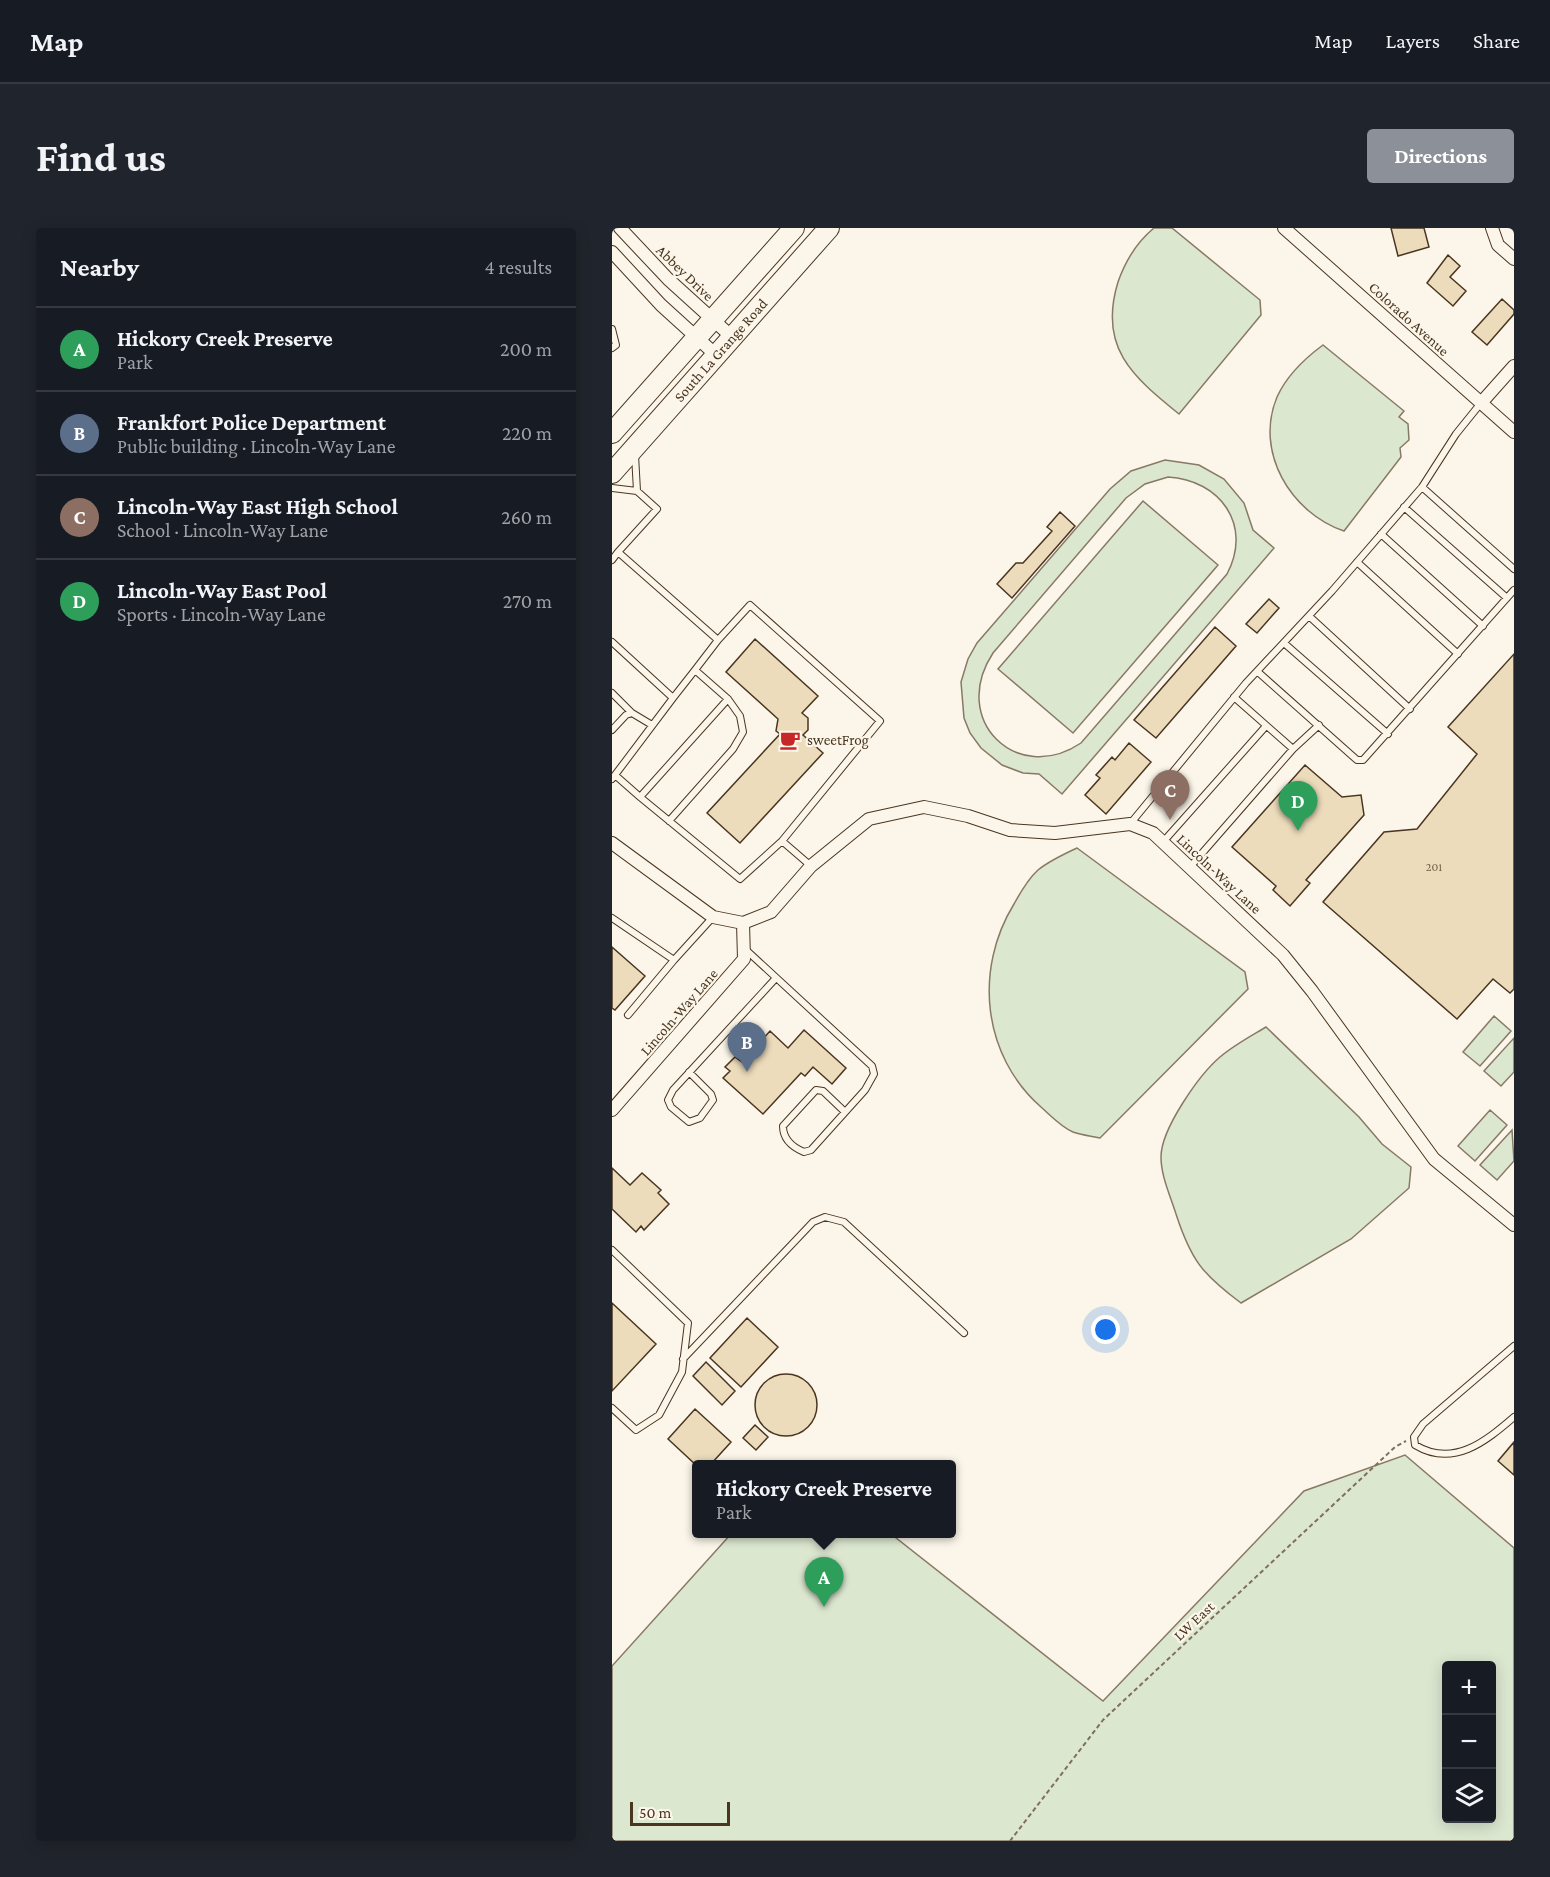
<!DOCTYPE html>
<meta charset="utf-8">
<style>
body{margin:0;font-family:"Crimson Pro",serif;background:#20242c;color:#f1f3f6}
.controls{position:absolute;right:18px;bottom:18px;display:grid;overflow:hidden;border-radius:6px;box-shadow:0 3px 15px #0003}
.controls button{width:54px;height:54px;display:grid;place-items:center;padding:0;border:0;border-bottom:2px solid #363941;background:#171b24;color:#f1f3f6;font:30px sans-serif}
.scale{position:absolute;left:18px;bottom:15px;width:100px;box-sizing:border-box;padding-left:6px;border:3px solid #4a3520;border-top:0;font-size:16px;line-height:21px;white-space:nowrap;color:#4a3520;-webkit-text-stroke:4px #fbf6e9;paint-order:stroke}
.you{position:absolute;left:494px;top:1102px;width:21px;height:21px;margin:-15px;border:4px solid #fff;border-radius:50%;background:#1a73e8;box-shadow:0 0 0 9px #1a73e833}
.badge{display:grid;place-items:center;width:39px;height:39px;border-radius:50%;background:#8c9099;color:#fff;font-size:20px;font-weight:700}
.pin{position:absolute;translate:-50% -50px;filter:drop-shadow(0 2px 3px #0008)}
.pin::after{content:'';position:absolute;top:32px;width:21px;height:18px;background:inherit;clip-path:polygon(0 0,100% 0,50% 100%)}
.popup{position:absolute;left:80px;top:1232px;width:264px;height:78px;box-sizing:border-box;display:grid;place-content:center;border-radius:6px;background:#171b24;filter:drop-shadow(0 2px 4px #0005);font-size:20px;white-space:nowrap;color:#9ea1a6}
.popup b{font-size:22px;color:#f1f3f6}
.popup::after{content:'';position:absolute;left:50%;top:100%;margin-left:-12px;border:12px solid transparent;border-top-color:#171b24}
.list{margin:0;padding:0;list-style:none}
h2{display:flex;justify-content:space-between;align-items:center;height:78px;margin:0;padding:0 24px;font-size:26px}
h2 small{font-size:20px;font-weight:400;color:#9ea1a6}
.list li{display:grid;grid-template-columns:39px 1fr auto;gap:18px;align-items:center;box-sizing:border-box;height:84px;padding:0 24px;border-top:2px solid #363941}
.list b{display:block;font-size:22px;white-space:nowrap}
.list p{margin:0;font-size:20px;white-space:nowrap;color:#9ea1a6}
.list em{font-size:20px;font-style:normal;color:#9ea1a6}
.icon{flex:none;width:33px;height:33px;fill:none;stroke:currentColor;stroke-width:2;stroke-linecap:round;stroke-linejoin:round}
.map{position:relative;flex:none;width:902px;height:1613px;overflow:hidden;border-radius:6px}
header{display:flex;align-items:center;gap:36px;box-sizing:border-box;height:84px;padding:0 30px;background:#171b24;border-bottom:2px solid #363941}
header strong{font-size:28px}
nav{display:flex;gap:33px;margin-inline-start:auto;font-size:21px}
.intro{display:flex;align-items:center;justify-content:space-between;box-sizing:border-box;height:144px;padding:0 36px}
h1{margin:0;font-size:42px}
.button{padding:15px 27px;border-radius:6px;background:#8c9099;color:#fff;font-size:21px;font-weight:700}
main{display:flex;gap:36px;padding:0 36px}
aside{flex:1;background:#171b24;border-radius:6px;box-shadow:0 3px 15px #0003}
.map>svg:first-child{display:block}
.green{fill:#dce7d0;stroke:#887966;stroke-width:1.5;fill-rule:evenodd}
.building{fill:#ecdcbc;stroke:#4a3520;stroke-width:1.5}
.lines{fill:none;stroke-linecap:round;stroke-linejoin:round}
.lane-casing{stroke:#4a3520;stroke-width:8}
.street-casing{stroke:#4a3520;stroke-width:14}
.primary-casing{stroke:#4a3520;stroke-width:22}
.path{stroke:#7f6f5c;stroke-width:2;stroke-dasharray:4.5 3;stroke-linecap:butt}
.lane{stroke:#fbf6e9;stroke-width:6}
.street{stroke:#fbf6e9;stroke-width:12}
.primary{stroke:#fbf6e9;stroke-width:20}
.labels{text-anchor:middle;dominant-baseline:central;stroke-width:4.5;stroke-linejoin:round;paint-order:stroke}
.number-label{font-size:12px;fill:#725f47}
.street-label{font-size:15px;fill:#4a3520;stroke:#fbf6e9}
.poi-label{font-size:15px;fill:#4a3520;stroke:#fbf6e9;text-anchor:start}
</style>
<header>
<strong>Map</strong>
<nav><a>Map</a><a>Layers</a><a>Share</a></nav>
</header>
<div class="intro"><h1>Find us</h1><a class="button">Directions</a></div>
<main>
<aside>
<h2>Nearby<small>4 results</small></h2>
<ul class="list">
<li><span class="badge" style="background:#2e9e5b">A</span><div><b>Hickory Creek Preserve</b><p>Park</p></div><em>200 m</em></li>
<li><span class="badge" style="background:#5c6f8a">B</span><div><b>Frankfort Police Department</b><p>Public building · Lincoln-Way Lane</p></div><em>220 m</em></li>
<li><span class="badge" style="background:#8d6e63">C</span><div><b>Lincoln-Way East High School</b><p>School · Lincoln-Way Lane</p></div><em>260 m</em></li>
<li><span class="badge" style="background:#2e9e5b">D</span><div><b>Lincoln-Way East Pool</b><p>Sports · Lincoln-Way Lane</p></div><em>270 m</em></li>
</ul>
</aside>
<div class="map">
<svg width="902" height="1613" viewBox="0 0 902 1613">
<rect width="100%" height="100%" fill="#fbf6e9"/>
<path class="green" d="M 542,0 L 560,0 L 648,72 L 649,87 L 567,186 C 520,148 486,119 506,54 C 513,34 525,14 542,0 Z
M 711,117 L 792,183 L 787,189 L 796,196 L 797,212 L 788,220 L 789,229 L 732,303 C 679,285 642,224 665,169 C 675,147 692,131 711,117 Z
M 553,232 L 587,237 L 612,251 L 632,275 L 641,302 L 662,320 L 450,566 L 427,546 L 411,545 L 390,537 L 369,520 L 358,505 L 352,490 L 349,454 L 356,431 L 365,415 L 498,261 L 519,243 ZM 556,249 C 608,252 641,297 615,346 L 469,515 C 405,558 337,492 381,425 L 514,270 L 533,256 Z
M 531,273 L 606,337 L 461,505 L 386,441 Z
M 465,620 L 633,744 L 636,761 L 488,910 C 479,908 469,907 461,904 C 449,899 438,887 429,879 C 370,827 362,741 402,676 C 408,665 416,651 426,642 C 437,633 452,626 465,620 Z
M 882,788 L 899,803 L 868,838 L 851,824 Z
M 654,799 L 747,889 L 770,916 L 799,939 L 797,960 L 739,1011 L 629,1075 C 590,1046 579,1032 564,986 C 558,967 549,948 549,929 C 549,901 587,847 608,829 C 622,817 639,808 654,799 Z
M 902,810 L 902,844 L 889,858 L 872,843 Z
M 878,882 L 895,897 L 863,933 L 846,918 Z
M 900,902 L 902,933 L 885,952 L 868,937 Z
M 793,1227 L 902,1320 L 902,1613 L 0,1613 L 0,1438 L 119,1306 L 279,1306 L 491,1473 L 692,1263 ZM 834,1438 L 879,1438 L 879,1590 L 834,1590 Z"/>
<path class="building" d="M 779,0 L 812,0 L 817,19 L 786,28 Z
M 836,27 L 848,38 L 838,49 L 854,63 L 841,78 L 815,55 Z
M 890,71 L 902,82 L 902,86 L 875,117 L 860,104 Z
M 448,284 L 463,298 L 400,370 L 385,356 L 404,335 L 411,335 L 440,303 L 435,299 Z
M 657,371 L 667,380 L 645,405 L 634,396 Z
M 603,399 L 624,418 L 544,510 L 522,492 Z
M 143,411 L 206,468 L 190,485 L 196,490 L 196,502 L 191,507 L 211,525 L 128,615 L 95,585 L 168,506 L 164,503 L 166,491 L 114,444 Z
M 902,426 L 902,761 L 898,765 L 881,751 L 845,791 L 711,674 L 772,604 L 805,601 L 865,526 L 836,499 Z
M 517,515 L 539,534 L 494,586 L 473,567 L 488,550 L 484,547 L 500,529 L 503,532 Z
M 693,537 L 730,569 L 749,567 L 752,587 L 694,652 L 698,655 L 678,678 L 661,662 L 664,658 L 620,619 Z
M 0,719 L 33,748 L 3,782 L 0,780 Z
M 192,802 L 234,840 L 220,856 L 201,839 L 193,848 L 189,845 L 151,886 L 111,850 L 118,843 L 113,839 L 123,829 L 130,834 L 158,803 L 176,820 Z
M 0,940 L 18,957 L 30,945 L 49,962 L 46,965 L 57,976 L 32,1002 L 29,998 L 24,1004 L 0,981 Z
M 0,1075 L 44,1116 L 0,1163 Z
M 135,1090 L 166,1119 L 129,1159 L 98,1130 Z
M 94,1134 L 123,1163 L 110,1177 L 81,1148 Z
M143 1177a31 31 0 1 1 62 0a31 31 0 1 1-62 0Z
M 83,1181 L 119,1214 L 99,1236 L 85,1238 L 56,1211 Z
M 143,1197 L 156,1209 L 144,1222 L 131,1210 Z
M 902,1214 L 902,1247 L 886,1233 Z"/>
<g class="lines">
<g class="lane-casing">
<path id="lane" d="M 0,101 L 4,117 L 0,120
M 23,227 L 25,263
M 810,259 L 844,206 L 869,175
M 0,260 L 25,263 L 45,281 L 6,324
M 792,279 L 895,370
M 769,306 L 871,398
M 0,332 L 6,324 L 106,412 L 138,377 L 268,493 L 170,613 L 128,651 L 28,569 L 116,471 L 83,442 L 61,470 L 0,414
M 745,334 L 846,426
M 697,388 L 798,481
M 672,415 L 776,506
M 83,442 L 106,412
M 646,444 L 745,532 L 751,532 L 902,362
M 0,465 L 20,485
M 622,469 L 681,521
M 0,502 L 14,487 L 20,485 L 40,497
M 3,547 L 28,569
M 0,551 L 61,470
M 57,593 L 121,521 L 131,504 L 128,488 L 116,471
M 518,596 L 634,455 L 720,363 L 810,259 L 902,341
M 170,613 L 199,638
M 551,614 L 654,498
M 578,639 L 681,521 L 707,497
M 0,690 L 62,732 L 101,689
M 133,721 L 260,838 L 262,846 L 253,862 L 199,922 L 192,924 C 180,919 171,911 171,898 L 204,862 L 211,863 L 233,884
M 16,787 L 62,732
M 77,844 L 99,866 L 101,872 L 88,890 L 77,894 L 59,879 L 56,872 L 61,862 L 164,750
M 0,1022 L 76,1095 L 70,1144 L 47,1187 L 24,1202 L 0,1180
M 902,1118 L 811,1196 L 802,1209 L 803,1217 C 841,1240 873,1214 902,1189
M 71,1131 L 201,994 L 213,989 L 232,994 L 352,1105"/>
</g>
<g class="street-casing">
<path id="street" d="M 8,0 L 56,51 L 120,109
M 672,0 L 902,204
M 880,0 L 886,17 L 902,31
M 0,24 L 49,77 L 104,127
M 869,175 L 902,138
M 0,615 L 101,689 L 131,695 L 159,684 L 199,638 L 257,591 L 312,579 L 356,588 L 398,602 L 443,605 L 518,596 L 541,605 L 671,727 L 700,763 L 822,931 L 902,997
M 0,882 L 132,731 L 131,695"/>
</g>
<g class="primary-casing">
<g id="primary">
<path d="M 0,205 L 182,0"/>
<path id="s1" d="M 0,245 L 217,0"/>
</g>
</g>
<path class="path" d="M 398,1613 L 491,1492 L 783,1219 L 794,1213"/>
<use href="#lane" class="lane"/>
<use href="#street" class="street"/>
<use href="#primary" class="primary"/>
</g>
<defs>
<g id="cafe-bare" transform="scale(1.62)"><path d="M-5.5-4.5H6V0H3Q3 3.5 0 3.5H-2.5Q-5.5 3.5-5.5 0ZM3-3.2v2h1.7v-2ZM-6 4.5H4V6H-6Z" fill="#c62828" stroke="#fbf6e9" stroke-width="2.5" paint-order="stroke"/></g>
</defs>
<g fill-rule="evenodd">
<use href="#cafe-bare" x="178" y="512"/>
</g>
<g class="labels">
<g class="number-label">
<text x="822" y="639">201</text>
</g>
<g class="street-label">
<text transform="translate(73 45) rotate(44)">Abbey Drive</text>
<text transform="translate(797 91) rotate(42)">Colorado Avenue</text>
<text stroke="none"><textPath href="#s1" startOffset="164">South La Grange Road</textPath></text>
<text transform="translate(607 646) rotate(43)">Lincoln-Way Lane</text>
<text transform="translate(67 784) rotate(-49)">Lincoln-Way Lane</text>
<text transform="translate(582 1393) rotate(-43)">LW East</text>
</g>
<g class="poi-label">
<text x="195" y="512">sweetFrog</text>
</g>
</g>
</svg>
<div class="controls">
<button>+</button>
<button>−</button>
<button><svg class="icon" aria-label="layers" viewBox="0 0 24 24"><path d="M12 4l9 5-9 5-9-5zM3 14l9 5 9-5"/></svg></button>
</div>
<div class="scale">50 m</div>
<div class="you"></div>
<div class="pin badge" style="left:212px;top:1379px;background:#2e9e5b">A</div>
<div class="popup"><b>Hickory Creek Preserve</b>Park</div>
<div class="pin badge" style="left:135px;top:844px;background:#5c6f8a">B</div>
<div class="pin badge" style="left:558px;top:592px;background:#8d6e63">C</div>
<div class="pin badge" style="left:686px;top:603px;background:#2e9e5b">D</div>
</div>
</main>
